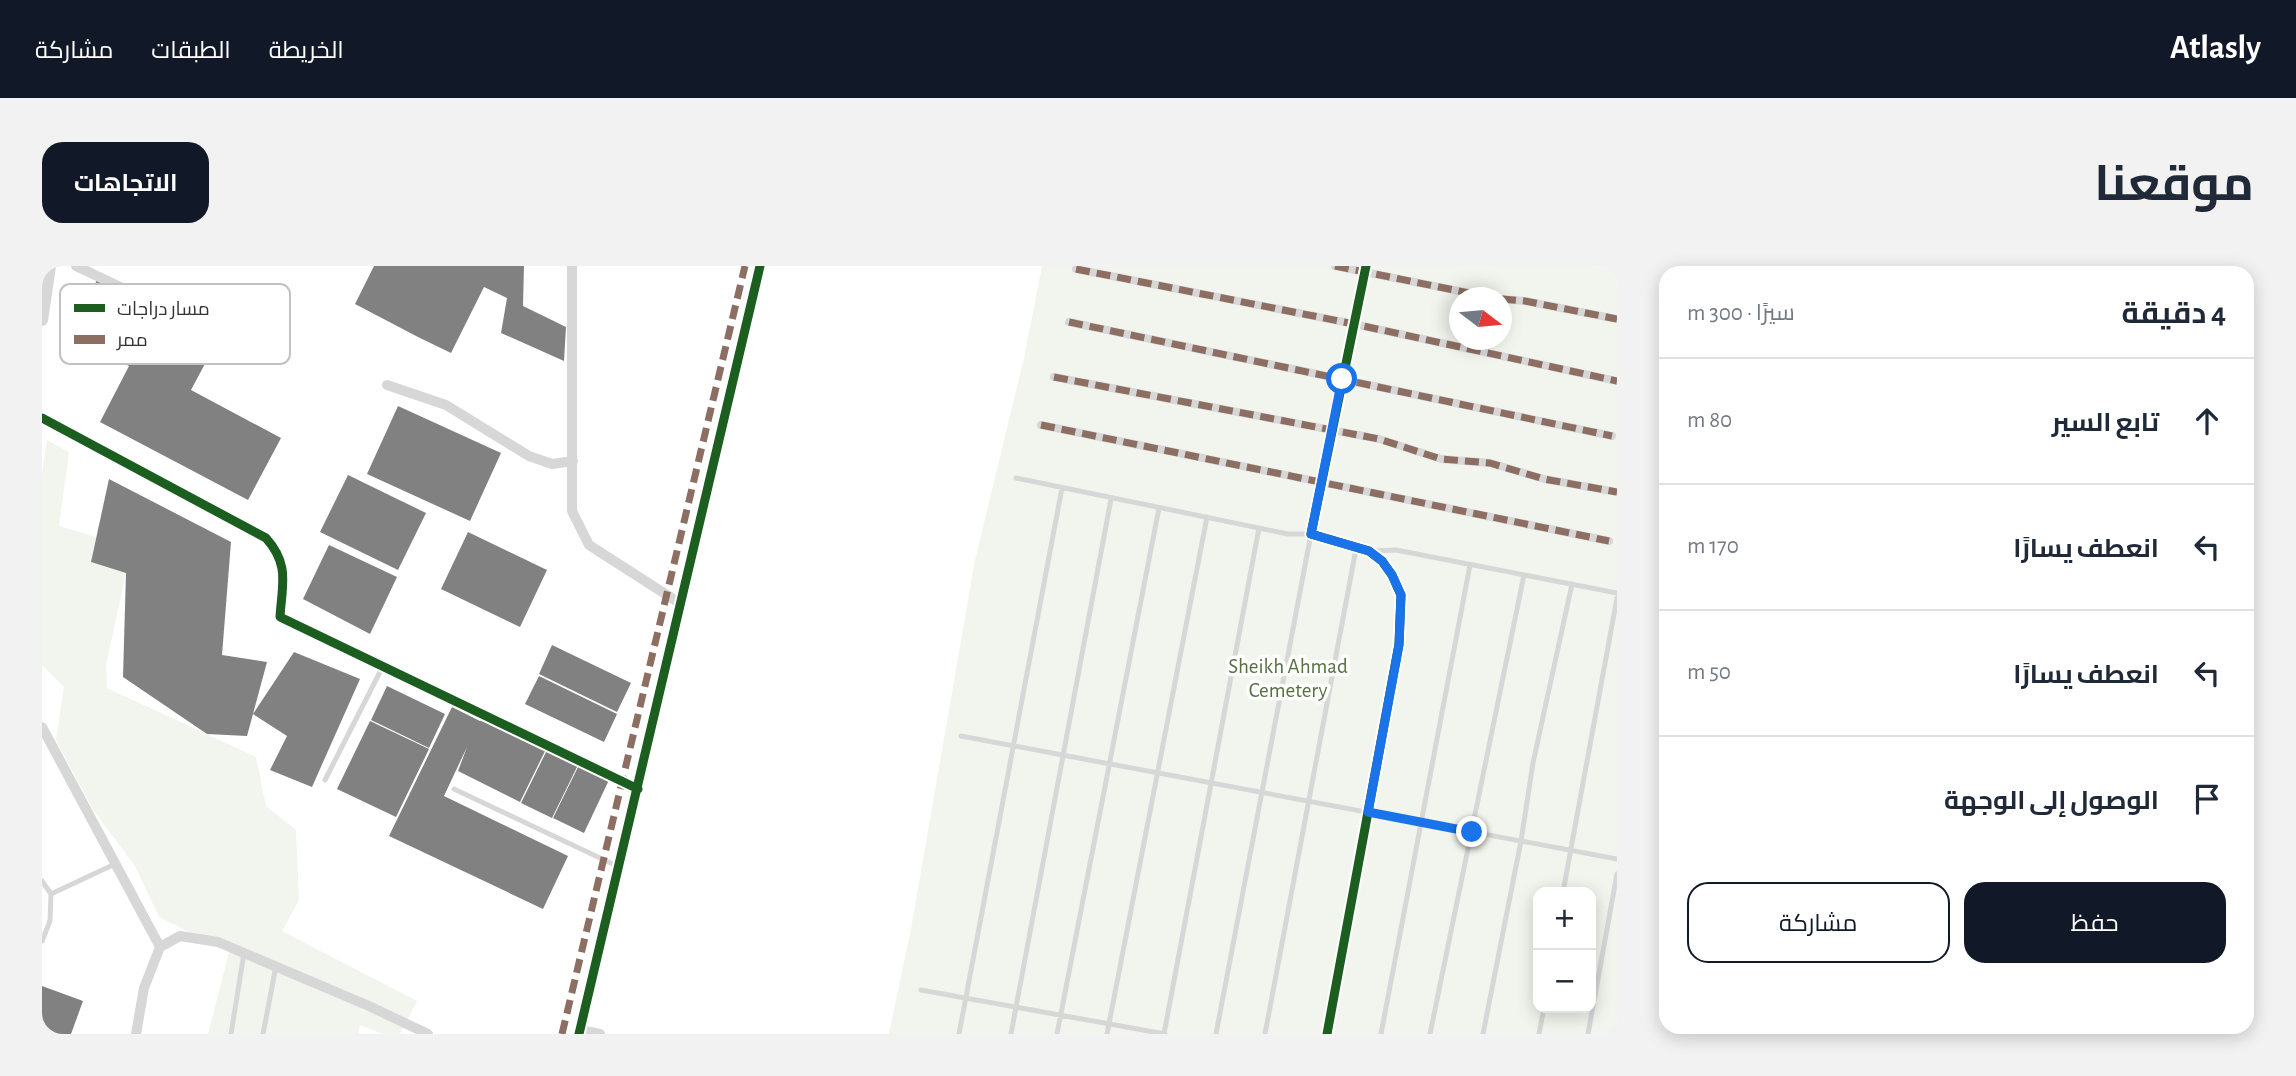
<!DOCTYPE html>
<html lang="ar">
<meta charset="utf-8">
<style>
body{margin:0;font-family:"Alegreya Sans",Cairo,sans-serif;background:#f2f2f3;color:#1f2937;direction:rtl}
.controls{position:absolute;right:21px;bottom:21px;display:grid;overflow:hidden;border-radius:14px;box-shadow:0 4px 18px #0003}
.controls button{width:63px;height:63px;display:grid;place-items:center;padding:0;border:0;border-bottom:2px solid #e0e1e3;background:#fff;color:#1f2937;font:35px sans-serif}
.compass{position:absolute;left:1407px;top:21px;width:63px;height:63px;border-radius:50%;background:#fff;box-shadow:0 4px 18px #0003;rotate:106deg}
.stop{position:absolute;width:21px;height:21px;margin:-16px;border:5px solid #1a73e8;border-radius:50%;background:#fff}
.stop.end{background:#1a73e8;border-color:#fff;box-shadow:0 2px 7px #0008}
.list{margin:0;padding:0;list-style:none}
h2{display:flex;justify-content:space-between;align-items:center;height:91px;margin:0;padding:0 28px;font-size:30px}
h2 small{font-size:23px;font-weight:400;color:#747a83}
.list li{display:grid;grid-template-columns:46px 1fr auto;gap:21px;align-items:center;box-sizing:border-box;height:126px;padding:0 28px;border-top:2px solid #e0e1e3}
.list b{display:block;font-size:26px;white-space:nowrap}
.list em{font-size:23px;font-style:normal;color:#747a83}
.actions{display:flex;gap:14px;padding:21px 28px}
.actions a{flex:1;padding:16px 0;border:2px solid #111827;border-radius:21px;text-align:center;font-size:24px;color:#111827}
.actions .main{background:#111827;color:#fff}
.icon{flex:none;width:38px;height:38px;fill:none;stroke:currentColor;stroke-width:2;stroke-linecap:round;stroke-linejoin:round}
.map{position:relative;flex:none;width:1575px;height:768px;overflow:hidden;direction:ltr;border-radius:21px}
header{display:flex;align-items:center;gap:42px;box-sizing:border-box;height:98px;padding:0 35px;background:#111827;color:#fff}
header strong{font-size:33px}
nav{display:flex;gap:38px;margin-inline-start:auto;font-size:24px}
.intro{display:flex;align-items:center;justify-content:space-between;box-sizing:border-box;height:168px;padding:0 42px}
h1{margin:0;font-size:49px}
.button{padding:18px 32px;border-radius:21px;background:#111827;color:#fff;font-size:24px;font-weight:700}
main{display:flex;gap:42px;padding:0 42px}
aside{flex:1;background:#fff;border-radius:21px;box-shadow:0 4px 18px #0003}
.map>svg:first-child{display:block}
.green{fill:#f1f5ed;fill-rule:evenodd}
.building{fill:#818181}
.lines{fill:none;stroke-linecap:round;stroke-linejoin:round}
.service{stroke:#d7d7d7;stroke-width:5}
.pedestrian{stroke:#d7d7d7;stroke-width:8}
.minor{stroke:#d7d7d7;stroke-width:10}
.tertiary{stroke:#d7d7d7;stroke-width:12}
.quiet{stroke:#8d6e63;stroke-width:7;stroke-dasharray:14 7;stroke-linecap:butt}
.cycleway-casing{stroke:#fff;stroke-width:13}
.cycleway{stroke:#1b5e20;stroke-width:9}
.route{stroke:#1a73e8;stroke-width:9}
.labels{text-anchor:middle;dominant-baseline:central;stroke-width:7;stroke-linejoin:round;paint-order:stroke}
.park-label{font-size:21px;fill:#56703f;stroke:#fff}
.key{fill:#fff;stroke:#c2c2c2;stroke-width:2}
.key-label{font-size:19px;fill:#333}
</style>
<header>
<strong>Atlasly</strong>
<nav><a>الخريطة</a><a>الطبقات</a><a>مشاركة</a></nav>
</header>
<div class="intro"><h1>موقعنا</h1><a class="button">الاتجاهات</a></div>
<main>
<aside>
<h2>4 دقيقة<small>سيرًا · 300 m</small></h2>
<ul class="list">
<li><svg class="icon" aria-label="ahead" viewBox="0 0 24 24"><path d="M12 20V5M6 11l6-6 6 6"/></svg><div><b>تابع السير</b></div><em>80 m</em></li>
<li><svg class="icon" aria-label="left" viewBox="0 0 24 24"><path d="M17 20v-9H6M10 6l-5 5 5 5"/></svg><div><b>انعطف يسارًا</b></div><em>170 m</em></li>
<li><svg class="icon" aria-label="left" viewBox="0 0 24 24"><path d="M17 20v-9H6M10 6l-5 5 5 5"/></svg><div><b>انعطف يسارًا</b></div><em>50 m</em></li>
<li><svg class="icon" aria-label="arrive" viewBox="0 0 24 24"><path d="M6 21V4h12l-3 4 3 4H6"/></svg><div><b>الوصول إلى الوجهة</b></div></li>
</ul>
<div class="actions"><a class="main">حفظ</a><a>مشاركة</a></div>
</aside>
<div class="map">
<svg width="1575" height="768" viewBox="0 0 1575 768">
<rect width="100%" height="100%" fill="#fff"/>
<path class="green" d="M 1000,0 L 1575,0 L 1575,768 L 847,768 L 869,663 L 933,294 L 982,92 ZM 1418,32 L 1460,32 L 1460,74 L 1418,74 ZM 1496,626 L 1549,626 L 1549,742 L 1496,742 Z
M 5,174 L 27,186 L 17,260 L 54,271 L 49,296 L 84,307 L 64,399 L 65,422 L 214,491 L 224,540 L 254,564 L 257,634 L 240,665 L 375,735 L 358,768 L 341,768 L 318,759 L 316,768 L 166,768 L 187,686 L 117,651 L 93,600 L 52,545 L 14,474 L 22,421 L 0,399 L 0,207 Z"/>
<path class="building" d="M 332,0 L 482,0 L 481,40 L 524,61 L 522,95 L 459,67 L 465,32 L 442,21 L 409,87 L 376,71 L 313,38 Z
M 55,14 L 174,77 L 149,124 L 239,172 L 206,234 L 58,156 L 87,100 L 26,68 Z
M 356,140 L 459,187 L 428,255 L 325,208 Z
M 306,209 L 384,247 L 356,304 L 278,266 Z
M 67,213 L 189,276 L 180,389 L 225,396 L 211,448 L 252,386 L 318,413 L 270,521 L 228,504 L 245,470 L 211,448 L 205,470 L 165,468 L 81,411 L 84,307 L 49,296 Z
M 426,266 L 505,304 L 478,361 L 399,323 Z
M 287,279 L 355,311 L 328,368 L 261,333 Z
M 510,379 L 589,417 L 575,446 L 497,408 Z
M 497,410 L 575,448 L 562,476 L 483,438 Z
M 345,420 L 403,448 L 387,482 L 329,454 Z
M 410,441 L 438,455 L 441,452 L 504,483 L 478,536 L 416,505 L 425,481 L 402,530 L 526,590 L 501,643 L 347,570 Z
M 328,455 L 387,483 L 354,551 L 295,523 Z
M 505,484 L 536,499 L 510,552 L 479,537 Z
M 537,499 L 567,514 L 542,567 L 511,552 Z
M 0,720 L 41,735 L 29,768 L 0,768 Z"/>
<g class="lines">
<path class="service" d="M 974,212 L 1246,268 L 1269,268 L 1174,768
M 1330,285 L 1354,284 L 1575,327
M 919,470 L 1575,593
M 283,514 L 341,400
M 412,523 L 575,600
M 0,615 L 9,628 L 8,655 L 0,675
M 1521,626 L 1575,332
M 9,628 L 73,598
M 879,724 L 1123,768
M 189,768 L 202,687
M 221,768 L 234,700
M 917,768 L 1020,222
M 969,768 L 1069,233
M 1015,768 L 1117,242
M 1065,768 L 1165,251
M 1122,768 L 1217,262
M 1223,768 L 1314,283
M 1339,768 L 1428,299
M 1388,768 L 1482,309
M 1441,768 L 1479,575 L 1491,497 L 1530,318
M 1497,768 L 1502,742
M 1546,768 L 1575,608"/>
<path class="pedestrian" d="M 1293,0 L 1452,32
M 1034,3 L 1312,58 L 1575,115
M 1460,33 L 1483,35 L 1575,53
M 1027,56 L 1570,170
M 1012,111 L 1337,173 L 1399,193 L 1448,197 L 1502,213 L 1575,226
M 999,159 L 1567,275"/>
<path class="minor" d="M 34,0 L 192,75
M 530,0 L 530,245 L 547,279 L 639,338
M 345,119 L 404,139 L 487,190 L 510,198 L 531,195
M 0,152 L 224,272 C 248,299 240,318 238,351 L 596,523
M 0,461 L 118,681
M 538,764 L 558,768
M 94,768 L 102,722 L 118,681 L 138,670 L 176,676 L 327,740 L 386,768
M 1285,768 L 1357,378 L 1359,329 L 1350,309 L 1340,295 L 1327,285 L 1269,268 L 1324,0"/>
<path class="tertiary" d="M 0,54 L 8,0
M 537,768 L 718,0"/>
<path class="quiet" d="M 1293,0 L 1452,32
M 1034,3 L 1312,58 L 1575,115
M 1460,33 L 1483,35 L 1575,53
M 1027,56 L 1570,170
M 1012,111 L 1337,173 L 1399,193 L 1448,197 L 1502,213 L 1575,226
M 999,159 L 1567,275
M 520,768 L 703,0"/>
<g class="cycleway-casing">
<path id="cycleway" d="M 0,152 L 224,272 C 248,299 240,318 238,351 L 596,523
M 537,768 L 718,0
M 1285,768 L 1357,378 L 1359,329 L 1350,309 L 1340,295 L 1327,285 L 1269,268 L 1324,0"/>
</g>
<use href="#cycleway" class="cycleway"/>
</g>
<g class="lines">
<path class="route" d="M 1300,113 L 1269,268 L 1327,285 L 1340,295 L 1350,309 L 1359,329 L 1357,379 L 1326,546 L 1430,566"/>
</g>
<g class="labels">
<g class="park-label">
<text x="1246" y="400">Sheikh Ahmad<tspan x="1246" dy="24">Cemetery</tspan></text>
</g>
</g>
<rect x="18" y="18" width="230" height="80" rx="10" class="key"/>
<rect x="32" y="38" width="31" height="8" fill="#1b5e20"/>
<rect x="32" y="69" width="31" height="9" fill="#8d6e63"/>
<g class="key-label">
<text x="75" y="49">مسار دراجات</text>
<text x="75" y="80">ممر</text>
</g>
</svg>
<div class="controls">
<button>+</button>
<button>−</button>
</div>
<svg class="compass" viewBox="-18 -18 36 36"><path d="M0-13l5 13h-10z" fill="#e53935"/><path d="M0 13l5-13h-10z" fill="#747a83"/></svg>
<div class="stop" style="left:1300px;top:113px"></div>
<div class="stop end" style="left:1430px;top:566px"></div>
</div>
</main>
